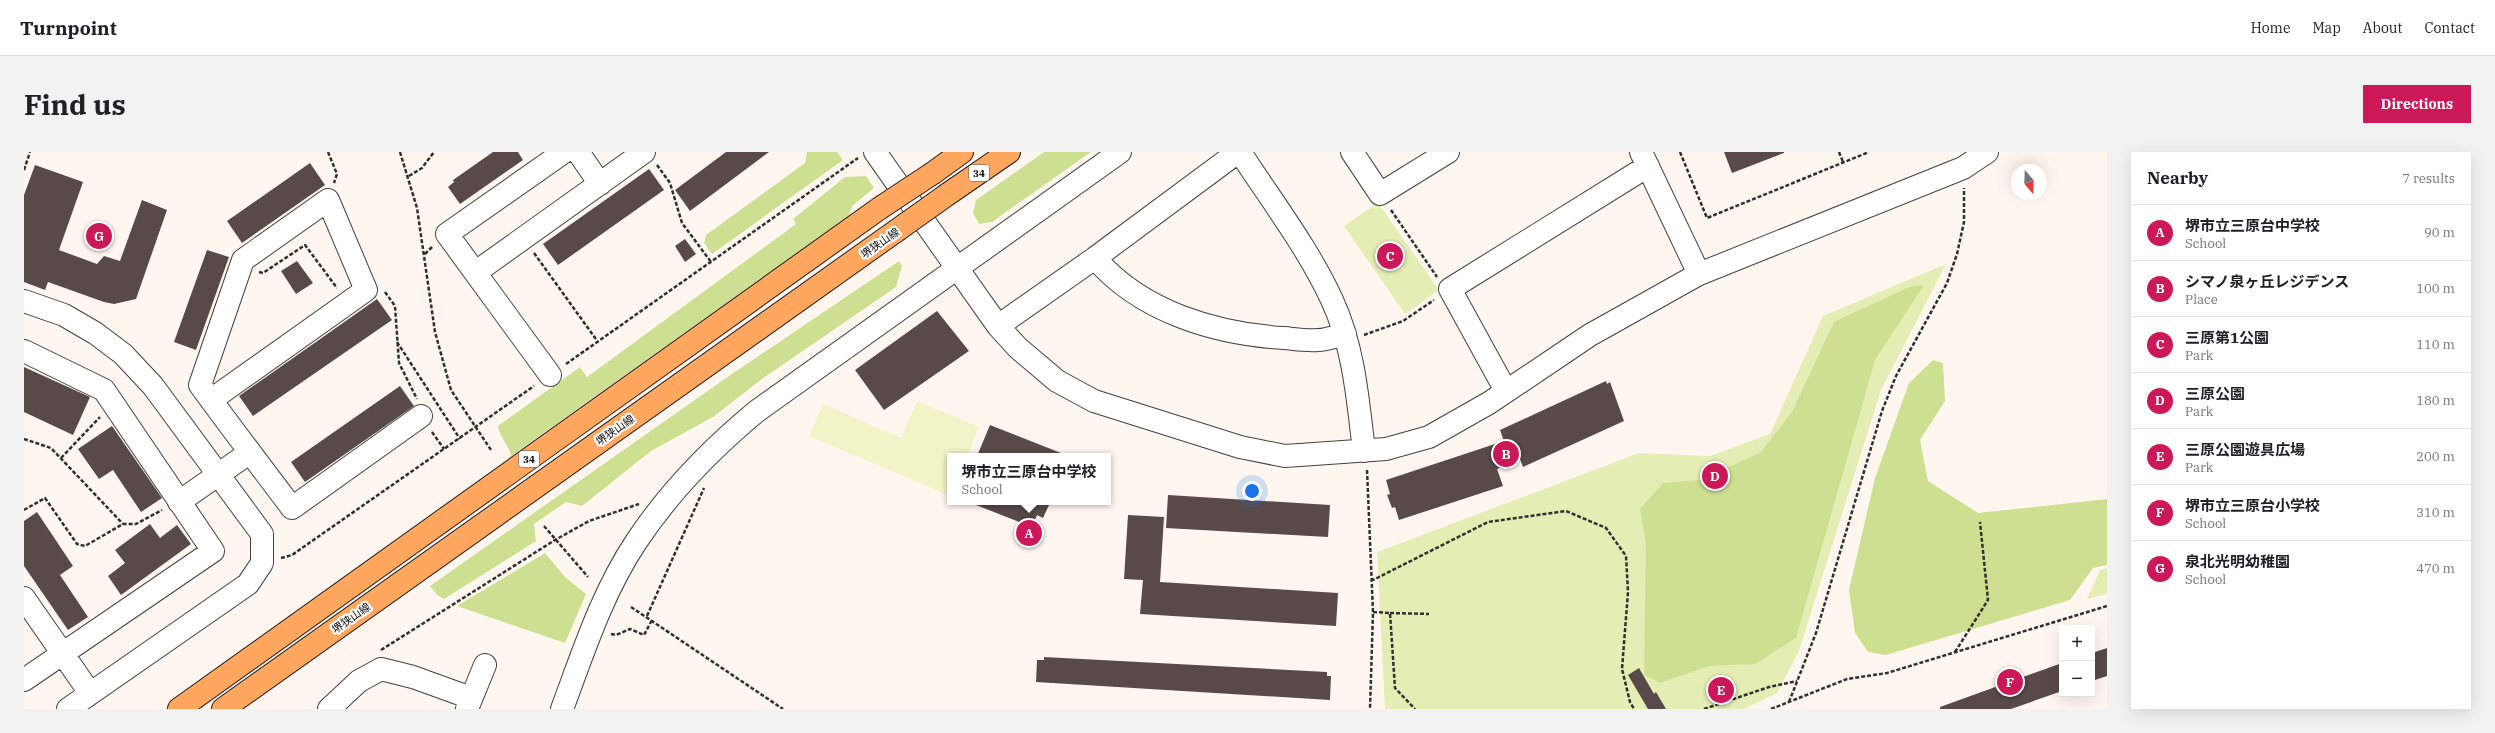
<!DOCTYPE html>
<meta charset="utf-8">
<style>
body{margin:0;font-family:"IBM Plex Serif","Noto Sans JP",serif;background:#f2f2f2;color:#202124}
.controls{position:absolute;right:12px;bottom:12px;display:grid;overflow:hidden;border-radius:0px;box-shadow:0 4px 16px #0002}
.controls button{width:36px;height:36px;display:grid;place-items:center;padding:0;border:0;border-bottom:1px solid #e0e0e0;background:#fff;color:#202124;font:20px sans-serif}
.compass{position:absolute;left:1987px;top:12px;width:36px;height:36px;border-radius:50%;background:#fff;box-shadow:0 4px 16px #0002;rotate:161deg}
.you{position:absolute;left:1228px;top:339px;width:14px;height:14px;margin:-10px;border:3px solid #fff;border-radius:50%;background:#1a73e8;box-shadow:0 0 0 6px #1a73e833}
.badge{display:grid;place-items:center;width:26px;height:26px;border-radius:50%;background:#cc1858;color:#fff;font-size:13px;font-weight:700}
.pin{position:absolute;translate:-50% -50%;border:2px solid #fff;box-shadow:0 1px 4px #0006}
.popup{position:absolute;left:923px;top:301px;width:164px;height:52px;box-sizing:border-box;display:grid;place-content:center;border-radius:0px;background:#fff;filter:drop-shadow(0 1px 3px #0005);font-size:13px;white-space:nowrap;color:#757577}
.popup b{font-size:15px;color:#202124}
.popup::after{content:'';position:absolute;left:50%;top:100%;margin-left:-8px;border:8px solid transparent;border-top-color:#fff}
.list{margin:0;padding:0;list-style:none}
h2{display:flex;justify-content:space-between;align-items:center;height:52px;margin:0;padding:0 16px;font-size:17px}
h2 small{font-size:13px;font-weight:400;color:#757577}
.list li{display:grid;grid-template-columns:26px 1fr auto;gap:12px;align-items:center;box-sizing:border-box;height:56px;padding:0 16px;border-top:1px solid #e0e0e0}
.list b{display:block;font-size:15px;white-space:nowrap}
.list p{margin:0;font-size:13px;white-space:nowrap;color:#757577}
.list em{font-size:13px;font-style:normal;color:#757577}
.map{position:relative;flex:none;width:2083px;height:557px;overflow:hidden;border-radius:0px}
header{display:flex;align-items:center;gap:24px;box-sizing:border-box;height:56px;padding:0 20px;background:#fff;border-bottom:1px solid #e0e0e0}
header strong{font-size:19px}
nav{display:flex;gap:22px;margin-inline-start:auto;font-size:14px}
.intro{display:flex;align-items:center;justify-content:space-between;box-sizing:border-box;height:96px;padding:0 24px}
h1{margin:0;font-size:28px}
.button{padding:10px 18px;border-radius:0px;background:#cc1858;color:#fff;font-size:14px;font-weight:700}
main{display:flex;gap:24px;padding:0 24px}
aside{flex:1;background:#fff;border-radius:0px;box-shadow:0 4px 16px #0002}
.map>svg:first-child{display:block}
.green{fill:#e4eeb4}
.forest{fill:#cde092}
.pitch{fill:#f2f4c7}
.building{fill:#584a49}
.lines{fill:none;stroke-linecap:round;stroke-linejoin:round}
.minor-casing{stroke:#414141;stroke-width:24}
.major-casing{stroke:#1f1f1f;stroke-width:24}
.path{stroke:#303030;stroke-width:2.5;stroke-dasharray:4 2;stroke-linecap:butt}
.minor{stroke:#fff;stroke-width:22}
.major{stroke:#ffa75f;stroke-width:22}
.major-bridge-casing{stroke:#1f1f1f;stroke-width:24;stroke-linecap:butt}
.major-bridge{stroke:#ffa75f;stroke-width:22}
.labels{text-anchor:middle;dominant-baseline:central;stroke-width:4;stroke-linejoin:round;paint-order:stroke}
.shield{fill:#fff;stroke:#565656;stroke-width:1}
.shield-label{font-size:10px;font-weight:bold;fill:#0e0e0e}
.street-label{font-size:11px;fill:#0e0e0e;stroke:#fff}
</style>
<header>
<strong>Turnpoint</strong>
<nav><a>Home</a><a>Map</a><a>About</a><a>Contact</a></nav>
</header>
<div class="intro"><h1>Find us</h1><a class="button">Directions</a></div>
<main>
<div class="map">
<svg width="2083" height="557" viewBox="0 0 2083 557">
<rect width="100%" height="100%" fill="#fff7ef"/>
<path class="green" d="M 1354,51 L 1415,138 L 1381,162 L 1320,74 Z
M 1922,112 L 1857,238 L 1775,499 L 1753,541 L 1720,557 L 1361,557 L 1353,400 L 1615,301 L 1686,304 L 1746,282 L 1799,164 Z
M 2083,416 L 2083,442 L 2063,447 L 2076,418 Z"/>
<path class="forest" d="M 783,0 L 813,0 L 819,8 L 688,102 L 680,91 L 682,83 L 781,11 Z
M 1020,0 L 1067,0 L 968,70 L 955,72 L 949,61 L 952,48 Z
M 842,24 L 850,36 L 828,54 L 825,64 L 487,304 C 485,293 475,285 474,274 L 556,215 L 563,225 L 772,72 L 769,67 L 821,25 Z
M 875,109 L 878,114 L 872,135 L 738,227 L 689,265 L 627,299 L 558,354 L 542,350 L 510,372 L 512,389 L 420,447 L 413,443 L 406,434 L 702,226 Z
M 1900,133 L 1851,208 L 1772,486 L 1731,512 L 1685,514 L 1636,531 L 1620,523 L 1622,392 L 1616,357 L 1639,331 L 1678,328 L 1737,300 L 1768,260 L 1810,170 L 1885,135 Z
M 1909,208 L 1919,211 L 1921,249 L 1896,288 L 1904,329 L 1954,361 L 2083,347 L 2083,413 L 2069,416 L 2046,448 L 1862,503 L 1844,500 L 1831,481 L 1825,438 L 1851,326 L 1885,231 Z
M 521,401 L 541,425 L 562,442 L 541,491 L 433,454 Z"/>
<path class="pitch" d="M 893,249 L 955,275 L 943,304 L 926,304 L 926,344 L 785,284 L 799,252 L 877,286 Z"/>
<path class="building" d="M 469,0 L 494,0 L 499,8 L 436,52 L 424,35 L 430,30 L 429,28 Z
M 702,0 L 745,0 L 666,59 L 651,38 Z
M 1700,0 L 1760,0 L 1760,1 L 1708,21 Z
M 286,11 L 301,33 L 218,91 L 203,69 Z
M 11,13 L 59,30 L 35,98 L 73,112 L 80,104 L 96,109 L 118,48 L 143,58 L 112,147 L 90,152 L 80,150 L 24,130 L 21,138 L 0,130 L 0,43 Z
M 625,17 L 640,38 L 534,113 L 519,92 Z
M 661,87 L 672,102 L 661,110 L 651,94 Z
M 183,98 L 205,105 L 172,198 L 150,190 Z
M 273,109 L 289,131 L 272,142 L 257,119 Z
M 353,147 L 368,168 L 229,264 L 215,244 Z
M 913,159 L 945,199 L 860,258 L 831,218 Z
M 0,215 L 66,245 L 49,283 L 0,260 Z
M 1582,229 L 1583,232 L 1586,230 L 1600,269 L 1499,315 L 1496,307 L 1473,317 L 1479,334 L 1375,368 L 1371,355 L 1368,356 L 1363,343 L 1366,342 L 1362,328 L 1480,289 L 1476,278 Z
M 376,234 L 390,254 L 281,330 L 267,310 Z
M 966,273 L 1042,303 L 1042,304 L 953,304 Z
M 88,274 L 138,346 L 117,360 L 89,318 L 75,327 L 54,297 Z
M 1144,343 L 1306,353 L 1304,385 L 1142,376 Z
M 1018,350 L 1025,353 L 1019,366 L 1013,363 L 1008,375 L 947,351 Z
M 13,360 L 49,414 L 36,423 L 64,465 L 44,478 L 0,414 L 0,369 Z
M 1104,363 L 1140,365 L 1136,430 L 1314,441 L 1312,474 L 1116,462 L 1119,428 L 1100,427 Z
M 126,372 L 136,386 L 153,373 L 167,392 L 97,443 L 84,424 L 101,411 L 91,398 Z
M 2083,496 L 2083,524 L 2068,529 L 2068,501 Z
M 1020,505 L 1303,520 L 1303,524 L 1307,524 L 1306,548 L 1012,530 L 1013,508 L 1020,508 Z
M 2038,511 L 2038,539 L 1987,557 L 1916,557 L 1916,555 Z
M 1615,516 L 1630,542 L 1632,540 L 1642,557 L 1624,557 L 1604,523 Z"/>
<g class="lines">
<g class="minor-casing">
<path id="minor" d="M 554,0 L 576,32
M 851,0 L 974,174 L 994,196 L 1033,229 L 1070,249 L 1216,295 L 1261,304 L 1362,297 L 1405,285 L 1465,251 L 1566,183 L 1675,122 L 1939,16 L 1963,0
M 1216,0 C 1247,48 1284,96 1308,148 C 1330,195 1334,249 1340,299
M 1328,0 L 1356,42 L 1424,0
M 1617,0 L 1675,122
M 1071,106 C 1117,160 1192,182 1260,186 C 1271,187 1283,189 1294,188 C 1303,188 1312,184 1321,182
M 452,120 L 620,0
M 0,149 L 40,163 L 71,181 L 99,202 L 129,234 L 238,382 L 238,411 L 224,432 L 44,557
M 974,174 L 1071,106 L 1214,0
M 0,199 L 80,238 L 189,399 L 0,528
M 526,223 L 423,82 L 540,0
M 1482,239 L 1426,137 L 1624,14
M 187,248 L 342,138 L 304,48 L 219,108 L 176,233 C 206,274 237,315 268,356 L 397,264
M 155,350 L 225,301
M 0,446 L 66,541
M 305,557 L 335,529 L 357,517 L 389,525 L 447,546
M 443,557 L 461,513
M 538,557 C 559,501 578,441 612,390 C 645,340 686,298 733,259 L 1096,0"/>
</g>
<g class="major-casing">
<path id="major" d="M 909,21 L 938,0
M 924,42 L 985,0
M 155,557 L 856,56
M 199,557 L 872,79"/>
</g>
<path class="path" d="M 304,0 L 313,22 L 310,31
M 376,0 L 393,56 L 411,180 L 427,238 L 467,298
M 1656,0 L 1683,66 L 1845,0
M 1815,0 L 1819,10
M 633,13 L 646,31 L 658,71 L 687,110
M 0,18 L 6,0
M 385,24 L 398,16 L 410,0
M 1367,58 L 1413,125
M 510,101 L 574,190
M 401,102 L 408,95
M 235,120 L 239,121 L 281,93 L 313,136
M 361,140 L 371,154 L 375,211 L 393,247
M 1340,183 L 1379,169 L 1410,148
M 373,190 L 436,287
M 542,212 L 834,6
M 408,280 L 420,297
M 0,287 L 27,296 L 99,372
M 37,306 L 76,265
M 1343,318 L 1349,460 L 1346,557
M 0,358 L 21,346 L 53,392 L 61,394 L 99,372 L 112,372 L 138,358
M 520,374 L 564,425
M 257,406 L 268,403 L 510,234
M 1347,429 L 1464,370 L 1542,359 L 1582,376 L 1602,404 L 1604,440 L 1598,517 L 1606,550 L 1610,557
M 607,455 L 759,557
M 1349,460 L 1366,461 L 1371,536 L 1391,557
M 1366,461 L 1405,462
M 623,464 L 680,336
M 587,482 L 592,483 L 606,477 L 620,483 L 628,468
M 357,498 L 531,388 L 565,369 L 615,352
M 1931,500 L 1964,448 L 1956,370
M 1765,550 L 1792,481 L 1858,259 L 1872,224 L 1923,131 L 1933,102 L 1940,70 L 1940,36
M 1680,557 L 1745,535 L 1773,529
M 1747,557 L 1823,527 L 1863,521 L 2083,454"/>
<use href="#minor" class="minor"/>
<use href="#major" class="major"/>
<g class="major-bridge-casing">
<path id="major-bridge" d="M 856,56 L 909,21
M 872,79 L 924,42"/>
</g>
<use href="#major-bridge" class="major-bridge"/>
</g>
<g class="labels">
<g class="shield">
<rect x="945" y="13" width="20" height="16" rx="3"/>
<rect x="495" y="299" width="20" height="16" rx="3"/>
</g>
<g class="shield-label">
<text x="955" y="21">34</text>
<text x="505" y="307">34</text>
</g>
<g class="street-label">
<text transform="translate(856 91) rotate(-35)">堺狭山線</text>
<text transform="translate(591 278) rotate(-35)">堺狭山線</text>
<text transform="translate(327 466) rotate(-35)">堺狭山線</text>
</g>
</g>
</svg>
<div class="controls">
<button>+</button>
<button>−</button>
</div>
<svg class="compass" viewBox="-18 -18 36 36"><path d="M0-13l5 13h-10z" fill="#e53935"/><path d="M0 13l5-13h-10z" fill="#757577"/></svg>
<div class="you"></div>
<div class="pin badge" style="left:1005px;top:381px">A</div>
<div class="popup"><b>堺市立三原台中学校</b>School</div>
<div class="pin badge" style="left:1482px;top:302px">B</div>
<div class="pin badge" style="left:1366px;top:104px">C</div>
<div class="pin badge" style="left:1691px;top:324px">D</div>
<div class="pin badge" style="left:1697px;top:538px">E</div>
<div class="pin badge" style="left:1986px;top:530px">F</div>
<div class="pin badge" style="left:75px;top:84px">G</div>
</div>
<aside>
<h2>Nearby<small>7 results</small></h2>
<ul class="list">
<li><span class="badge">A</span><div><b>堺市立三原台中学校</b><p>School</p></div><em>90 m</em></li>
<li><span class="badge">B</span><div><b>シマノ泉ヶ丘レジデンス</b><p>Place</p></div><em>100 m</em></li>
<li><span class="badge">C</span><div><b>三原第1公園</b><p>Park</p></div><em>110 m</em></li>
<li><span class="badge">D</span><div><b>三原公園</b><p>Park</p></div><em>180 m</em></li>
<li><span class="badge">E</span><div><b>三原公園遊具広場</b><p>Park</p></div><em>200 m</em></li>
<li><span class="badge">F</span><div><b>堺市立三原台小学校</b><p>School</p></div><em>310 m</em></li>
<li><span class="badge">G</span><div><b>泉北光明幼稚園</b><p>School</p></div><em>470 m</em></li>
</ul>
</aside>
</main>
